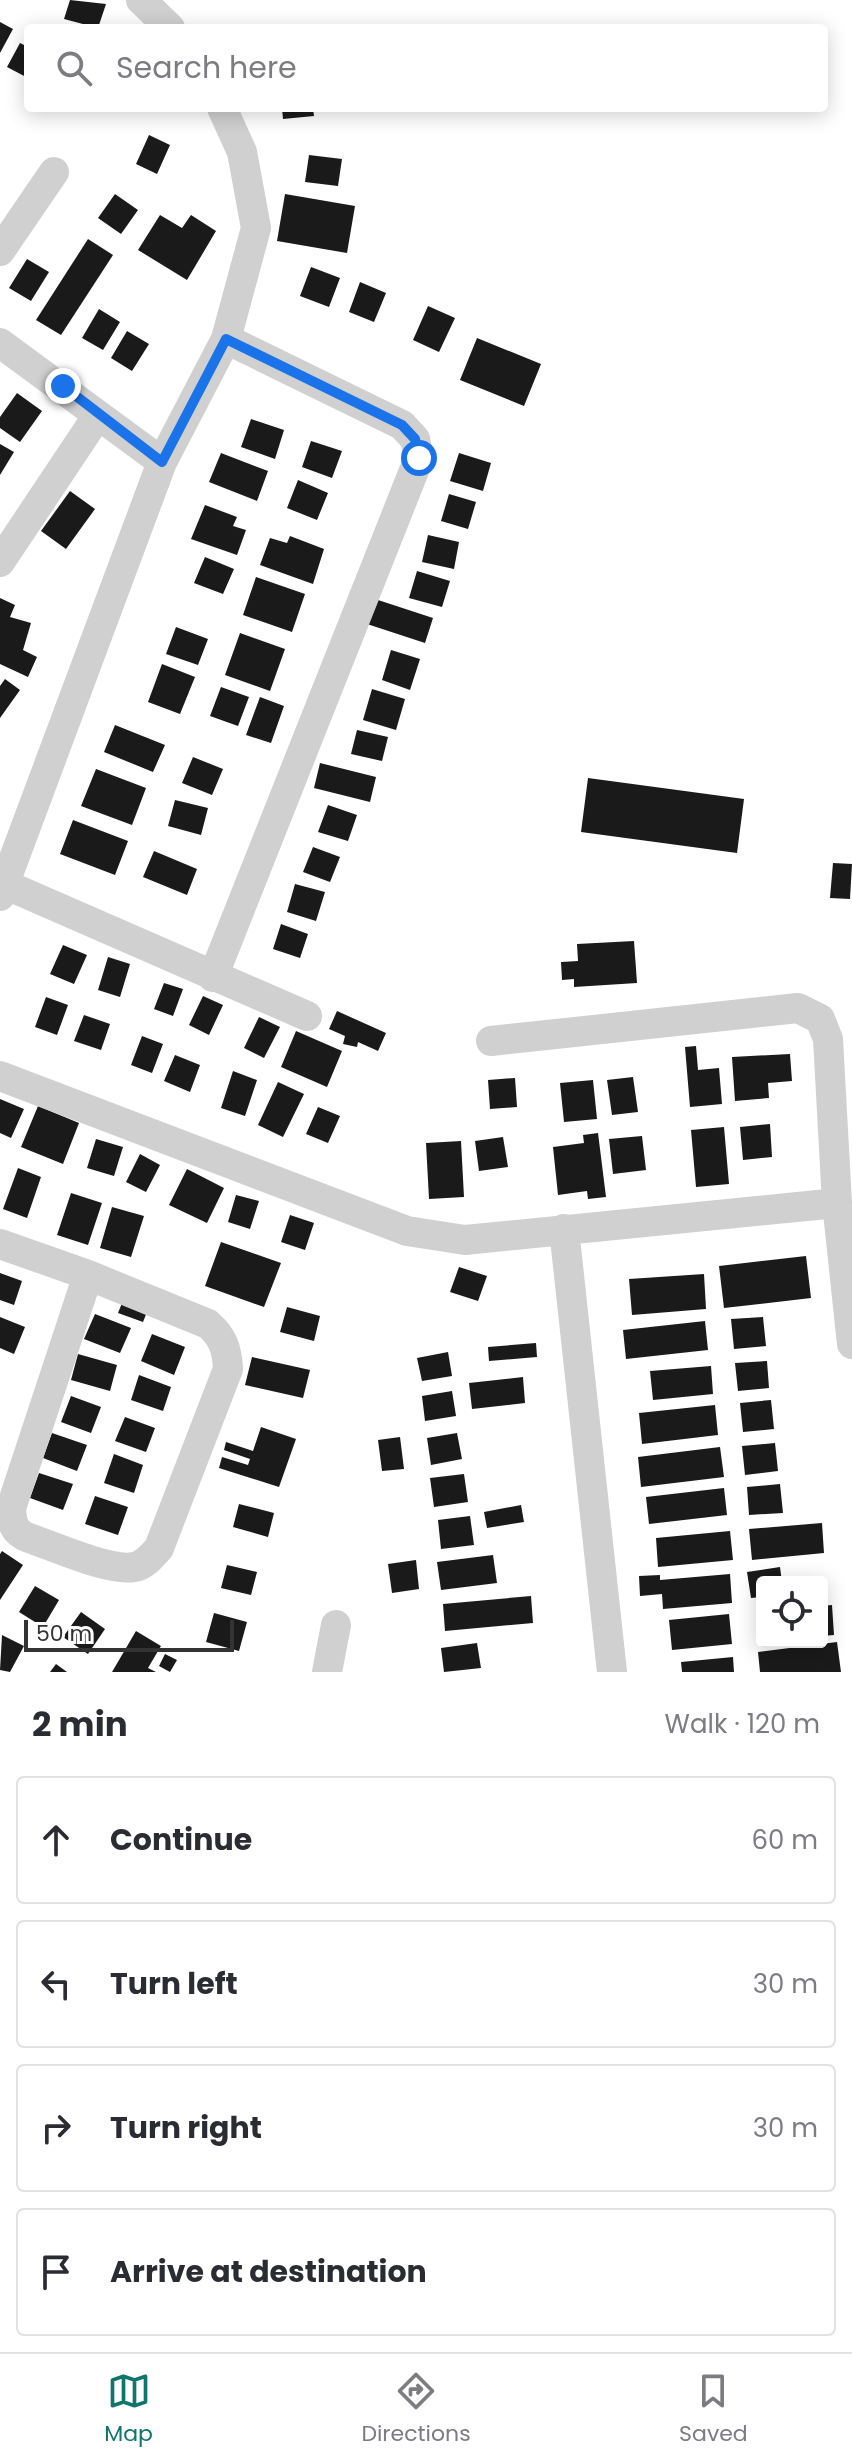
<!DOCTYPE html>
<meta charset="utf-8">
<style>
body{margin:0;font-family:Poppins,sans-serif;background:#f7f7f7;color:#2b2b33}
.controls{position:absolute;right:24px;bottom:24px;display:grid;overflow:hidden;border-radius:8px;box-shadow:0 4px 20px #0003}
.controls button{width:72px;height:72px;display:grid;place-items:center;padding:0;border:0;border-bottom:2px solid #e1e1e2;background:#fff;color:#2b2b33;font:40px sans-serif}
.scale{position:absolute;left:24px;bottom:20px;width:210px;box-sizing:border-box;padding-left:8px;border:4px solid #333;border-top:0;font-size:22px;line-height:28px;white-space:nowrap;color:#333;-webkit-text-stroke:6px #fff;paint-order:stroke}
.stop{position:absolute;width:24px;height:24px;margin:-18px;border:6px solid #1a73e8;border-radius:50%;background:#fff}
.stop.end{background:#1a73e8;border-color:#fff;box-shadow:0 2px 8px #0008}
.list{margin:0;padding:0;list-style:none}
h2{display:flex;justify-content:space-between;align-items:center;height:104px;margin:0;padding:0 32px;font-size:34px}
h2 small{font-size:26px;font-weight:400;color:#7c7c81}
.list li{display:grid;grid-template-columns:52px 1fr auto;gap:24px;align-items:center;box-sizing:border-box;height:128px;margin:0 16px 16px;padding:0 16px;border:2px solid #e1e1e2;border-radius:8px}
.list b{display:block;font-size:30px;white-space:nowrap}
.list em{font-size:26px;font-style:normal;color:#7c7c81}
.icon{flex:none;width:44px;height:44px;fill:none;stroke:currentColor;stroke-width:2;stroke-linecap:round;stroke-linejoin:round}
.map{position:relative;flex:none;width:852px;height:1672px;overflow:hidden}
.search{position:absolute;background:#fff;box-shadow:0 4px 20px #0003;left:24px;right:24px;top:24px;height:88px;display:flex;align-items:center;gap:20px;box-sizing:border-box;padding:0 28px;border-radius:8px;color:#7c7c81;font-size:30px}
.sheet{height:680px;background:#fff}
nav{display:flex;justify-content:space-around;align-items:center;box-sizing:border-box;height:112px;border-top:2px solid #e1e1e2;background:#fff;font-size:22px;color:#7c7c81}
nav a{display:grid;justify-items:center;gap:4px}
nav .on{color:#0f766e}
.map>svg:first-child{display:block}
.building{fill:#1a1a1a}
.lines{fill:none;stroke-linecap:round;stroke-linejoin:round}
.minor{stroke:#d0d0d0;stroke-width:30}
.route{stroke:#1a73e8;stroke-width:10}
</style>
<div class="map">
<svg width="852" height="1672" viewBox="0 0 852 1672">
<rect width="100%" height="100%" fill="#fff"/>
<path class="building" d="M 70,0 L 106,4 L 98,28 L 64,19 Z
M 0,22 L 13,29 L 0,53 Z
M 20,43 L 28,47 L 28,78 L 7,67 Z
M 282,108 L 313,108 L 314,116 L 283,119 Z
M 149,135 L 170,145 L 157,174 L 136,164 Z
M 309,155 L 342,159 L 338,186 L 305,182 Z
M 115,194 L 138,210 L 121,234 L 98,218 Z
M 285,194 L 355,206 L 347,253 L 277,241 Z
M 160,215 L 182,228 L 191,215 L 216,231 L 187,280 L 138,250 Z
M 88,239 L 113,255 L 61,335 L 36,320 Z
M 27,259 L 49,272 L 31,301 L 9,288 Z
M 311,267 L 340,278 L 329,307 L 300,296 Z
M 360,282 L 386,293 L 374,322 L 349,312 Z
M 428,306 L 455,318 L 439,352 L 413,340 Z
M 99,309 L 120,322 L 103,350 L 82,338 Z
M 127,331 L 149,344 L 132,371 L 111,358 Z
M 477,338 L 541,364 L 524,406 L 460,380 Z
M 17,393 L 42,411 L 20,442 L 0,428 L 0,417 Z
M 251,419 L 284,430 L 275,459 L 241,447 Z
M 311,441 L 342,451 L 332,478 L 302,467 Z
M 0,444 L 14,452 L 0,475 Z
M 221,453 L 268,471 L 257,501 L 209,482 Z
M 459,453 L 491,463 L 483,491 L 450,481 Z
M 298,480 L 328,493 L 317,520 L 287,508 Z
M 70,491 L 95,509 L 66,549 L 41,531 Z
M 449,494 L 476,502 L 468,529 L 441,521 Z
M 205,505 L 237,517 L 233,526 L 246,530 L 237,555 L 191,539 Z
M 428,535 L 459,542 L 454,569 L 422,562 Z
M 290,536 L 324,549 L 313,584 L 260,565 L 270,538 L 287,543 Z
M 205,557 L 234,569 L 223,594 L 194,583 Z
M 417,571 L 450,581 L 442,607 L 409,598 Z
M 256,577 L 305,594 L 292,632 L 243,615 Z
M 0,598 L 15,605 L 10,617 L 31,623 L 23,650 L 37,657 L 28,677 L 0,664 Z
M 375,599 L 433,618 L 425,643 L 367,624 Z
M 176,627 L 208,639 L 198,665 L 166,654 Z
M 240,633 L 285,649 L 270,691 L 225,675 Z
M 391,650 L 420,659 L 410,690 L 382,680 Z
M 162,664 L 195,677 L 180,714 L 148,702 Z
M 5,679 L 20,690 L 0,718 L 0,686 Z
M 221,687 L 249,697 L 238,726 L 210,716 Z
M 372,689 L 405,699 L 396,730 L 363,720 Z
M 260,697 L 284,706 L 271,743 L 246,735 Z
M 115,725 L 165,745 L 153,772 L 104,752 Z
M 357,730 L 388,737 L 382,761 L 351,754 Z
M 193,757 L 223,769 L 212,795 L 182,783 Z
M 320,763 L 376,777 L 370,802 L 314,788 Z
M 96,769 L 146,788 L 132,825 L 81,806 Z
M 588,778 L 744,799 L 737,853 L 581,832 Z
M 175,800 L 208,808 L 201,835 L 168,826 Z
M 328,805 L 357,815 L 348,841 L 318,832 Z
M 73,820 L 128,841 L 115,875 L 60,854 Z
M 313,847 L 340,857 L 330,882 L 303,872 Z
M 154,851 L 197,869 L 187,895 L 143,877 Z
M 833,863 L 852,864 L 850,899 L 830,898 Z
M 295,884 L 325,892 L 316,921 L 287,912 Z
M 281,924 L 308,934 L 300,958 L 273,949 Z
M 634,941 L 637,983 L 574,987 L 574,979 L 562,980 L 561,962 L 578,961 L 577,944 Z
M 63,945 L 87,955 L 74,984 L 50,974 Z
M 108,957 L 130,964 L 120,997 L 98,990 Z
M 164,983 L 183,989 L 173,1016 L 154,1009 Z
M 203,996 L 223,1005 L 209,1035 L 189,1025 Z
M 46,997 L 68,1005 L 57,1035 L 35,1027 Z
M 337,1011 L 386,1033 L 378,1051 L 358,1042 L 357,1047 L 343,1044 L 345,1036 L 329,1029 Z
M 84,1015 L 110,1024 L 101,1050 L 74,1041 Z
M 259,1017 L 280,1027 L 264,1058 L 244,1048 Z
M 296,1031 L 342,1051 L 327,1087 L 281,1067 Z
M 142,1036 L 163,1044 L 152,1073 L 131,1065 Z
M 696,1046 L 698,1070 L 719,1068 L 722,1104 L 690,1107 L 685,1047 Z
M 790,1054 L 792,1081 L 768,1083 L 769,1098 L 735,1101 L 732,1057 Z
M 175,1055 L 200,1065 L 190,1092 L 164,1081 Z
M 233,1071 L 257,1080 L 245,1116 L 221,1108 Z
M 633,1077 L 638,1112 L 612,1115 L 607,1080 Z
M 515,1078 L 517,1107 L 490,1109 L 488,1080 Z
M 593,1080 L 597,1119 L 564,1122 L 560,1083 Z
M 278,1082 L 304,1094 L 283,1137 L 258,1125 Z
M 0,1099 L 24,1109 L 11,1138 L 0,1133 Z
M 38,1106 L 79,1123 L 63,1164 L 21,1147 Z
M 318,1107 L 340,1116 L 328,1143 L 306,1134 Z
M 770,1124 L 772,1157 L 743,1160 L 740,1127 Z
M 724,1127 L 729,1184 L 696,1187 L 691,1130 Z
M 598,1133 L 606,1197 L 588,1199 L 587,1191 L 558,1195 L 553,1147 L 584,1143 L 583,1135 Z
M 642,1136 L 646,1170 L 613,1174 L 609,1139 Z
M 503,1137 L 508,1167 L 479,1171 L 475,1141 Z
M 96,1139 L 123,1147 L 114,1176 L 87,1168 Z
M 461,1141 L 464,1197 L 429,1199 L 426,1143 Z
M 140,1154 L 160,1165 L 146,1192 L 126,1182 Z
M 18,1168 L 41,1177 L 27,1218 L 3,1209 Z
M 187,1169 L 224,1188 L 207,1223 L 169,1205 Z
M 71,1193 L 102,1203 L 88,1245 L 57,1235 Z
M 236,1195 L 259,1201 L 250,1229 L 228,1222 Z
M 112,1207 L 144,1216 L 131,1257 L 100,1248 Z
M 290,1215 L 314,1223 L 305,1250 L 281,1242 Z
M 221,1242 L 281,1263 L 264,1307 L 205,1286 Z
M 806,1256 L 811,1298 L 724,1308 L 719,1266 Z
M 459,1267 L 487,1276 L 478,1301 L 450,1292 Z
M 0,1273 L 22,1281 L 14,1305 L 0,1300 Z
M 704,1274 L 706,1309 L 632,1315 L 629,1279 Z
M 122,1303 L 147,1312 L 143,1322 L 118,1313 Z
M 287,1307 L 320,1316 L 314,1341 L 280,1332 Z
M 95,1314 L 131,1328 L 120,1353 L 84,1339 Z
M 0,1317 L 25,1327 L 14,1354 L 0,1348 Z
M 763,1317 L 766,1346 L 734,1349 L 731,1319 Z
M 705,1321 L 708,1350 L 626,1359 L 623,1330 Z
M 152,1334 L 185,1347 L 174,1375 L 141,1361 Z
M 536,1343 L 537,1357 L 489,1361 L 488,1347 Z
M 448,1352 L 452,1376 L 422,1381 L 417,1358 Z
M 78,1354 L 117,1365 L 110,1391 L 71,1380 Z
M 252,1357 L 310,1370 L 303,1398 L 245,1385 Z
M 767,1361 L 769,1388 L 738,1391 L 735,1363 Z
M 711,1366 L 713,1394 L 653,1400 L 650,1371 Z
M 139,1375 L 171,1387 L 163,1411 L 131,1400 Z
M 523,1377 L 525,1403 L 472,1409 L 469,1383 Z
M 452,1391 L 456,1416 L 425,1421 L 422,1396 Z
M 71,1396 L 101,1407 L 91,1433 L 61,1422 Z
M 771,1400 L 774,1429 L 743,1432 L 740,1403 Z
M 715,1405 L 718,1435 L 642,1444 L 639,1413 Z
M 125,1417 L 155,1428 L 146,1452 L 115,1441 Z
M 261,1427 L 296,1439 L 279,1487 L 219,1468 L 222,1457 L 248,1465 L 250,1459 L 224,1450 L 226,1442 L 253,1451 Z
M 52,1433 L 87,1445 L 77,1471 L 43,1458 Z
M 457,1433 L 462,1459 L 431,1465 L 427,1438 Z
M 400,1437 L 404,1469 L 382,1471 L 378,1440 Z
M 775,1443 L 778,1471 L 745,1475 L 742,1446 Z
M 720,1447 L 724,1477 L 641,1487 L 638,1457 Z
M 114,1454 L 143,1465 L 134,1493 L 104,1483 Z
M 39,1473 L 73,1484 L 63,1510 L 30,1498 Z
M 464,1474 L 468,1502 L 434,1507 L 430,1478 Z
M 780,1484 L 783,1513 L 749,1515 L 747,1487 Z
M 724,1488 L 727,1515 L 649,1524 L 646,1497 Z
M 95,1496 L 128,1507 L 118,1535 L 85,1524 Z
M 239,1504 L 274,1513 L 268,1537 L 233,1527 Z
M 521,1505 L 524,1522 L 487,1528 L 484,1512 Z
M 470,1516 L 474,1545 L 441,1549 L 438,1520 Z
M 822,1523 L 824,1553 L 752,1560 L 749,1529 Z
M 730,1531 L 733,1560 L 658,1567 L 656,1538 Z
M 2,1551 L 23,1565 L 0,1600 L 0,1554 Z
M 493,1555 L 497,1583 L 441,1590 L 437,1562 Z
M 416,1560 L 419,1589 L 392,1593 L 388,1564 Z
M 227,1565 L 257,1572 L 251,1595 L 221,1588 Z
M 780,1567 L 782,1582 L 762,1582 L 762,1597 L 751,1598 L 747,1572 Z
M 730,1574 L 732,1603 L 663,1609 L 662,1594 L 640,1596 L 639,1576 L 660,1575 L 660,1580 Z
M 35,1586 L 59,1600 L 43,1627 L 19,1612 Z
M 531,1596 L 533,1623 L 445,1631 L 443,1604 Z
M 832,1605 L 834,1635 L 822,1636 L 822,1606 Z
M 762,1611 L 762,1641 L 759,1642 L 757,1612 Z
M 81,1612 L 105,1629 L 88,1654 L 63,1637 Z
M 214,1613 L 247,1622 L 239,1651 L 206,1642 Z
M 729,1614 L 732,1644 L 672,1650 L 669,1620 Z
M 136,1631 L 161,1646 L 148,1668 L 156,1672 L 112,1672 Z
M 2,1635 L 24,1646 L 10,1672 L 0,1670 Z
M 837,1642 L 841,1672 L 760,1672 L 758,1652 Z
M 477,1643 L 481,1668 L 444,1672 L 441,1648 Z
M 165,1654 L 177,1660 L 170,1672 L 159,1666 Z
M 733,1657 L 734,1672 L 682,1672 L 681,1662 Z
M 56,1664 L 67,1672 L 50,1672 Z"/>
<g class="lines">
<path class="minor" d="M 141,0 L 170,28
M 0,251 L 54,172
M 0,343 L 162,462
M 0,562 L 98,415
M 4,884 L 307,1016
M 0,896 L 162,462 L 226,339 L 256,228 L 242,152 L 222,108
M 213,977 L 419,458 L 415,439 L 402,425 L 226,339
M 491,1041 L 798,1008 L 820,1019 L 828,1039 L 837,1203 L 852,1344
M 0,1076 L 407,1231 L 465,1240 L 837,1203
M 564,1229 L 612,1672
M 0,1244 L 88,1275 L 208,1324 C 223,1337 227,1349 228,1369 L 159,1548 C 152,1556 145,1565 134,1567 C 110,1572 53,1546 29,1538 C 13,1532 12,1523 11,1508 L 88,1275
M 327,1672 L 336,1625"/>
</g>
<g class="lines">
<path class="route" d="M 63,386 L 162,462 L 226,339 L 402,425 L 415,439 L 419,458"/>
</g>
</svg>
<div class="controls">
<button><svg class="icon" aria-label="locate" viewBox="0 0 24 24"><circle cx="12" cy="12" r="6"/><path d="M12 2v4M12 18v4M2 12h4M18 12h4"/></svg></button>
</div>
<div class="scale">50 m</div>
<div class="stop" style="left:419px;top:458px"></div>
<div class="stop end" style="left:63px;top:386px"></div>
<div class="search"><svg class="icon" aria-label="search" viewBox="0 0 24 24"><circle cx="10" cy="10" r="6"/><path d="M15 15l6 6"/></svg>Search here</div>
</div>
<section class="sheet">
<h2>2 min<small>Walk · 120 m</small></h2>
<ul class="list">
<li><svg class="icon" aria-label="ahead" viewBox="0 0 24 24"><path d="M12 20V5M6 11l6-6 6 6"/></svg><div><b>Continue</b></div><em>60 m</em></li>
<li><svg class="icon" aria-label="left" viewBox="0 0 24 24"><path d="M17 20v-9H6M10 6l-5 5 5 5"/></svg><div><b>Turn left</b></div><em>30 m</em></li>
<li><svg class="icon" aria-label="right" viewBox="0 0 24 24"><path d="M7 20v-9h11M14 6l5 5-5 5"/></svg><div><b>Turn right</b></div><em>30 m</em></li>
<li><svg class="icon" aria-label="arrive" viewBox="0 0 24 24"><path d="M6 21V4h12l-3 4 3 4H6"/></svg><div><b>Arrive at destination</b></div></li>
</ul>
</section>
<nav>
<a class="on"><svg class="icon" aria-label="map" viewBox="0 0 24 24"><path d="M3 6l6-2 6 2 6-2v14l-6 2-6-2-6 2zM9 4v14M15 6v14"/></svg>Map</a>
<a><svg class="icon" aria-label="directions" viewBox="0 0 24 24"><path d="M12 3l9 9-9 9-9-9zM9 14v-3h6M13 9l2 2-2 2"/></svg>Directions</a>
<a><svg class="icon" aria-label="saved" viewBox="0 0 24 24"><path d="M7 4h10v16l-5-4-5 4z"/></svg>Saved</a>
</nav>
